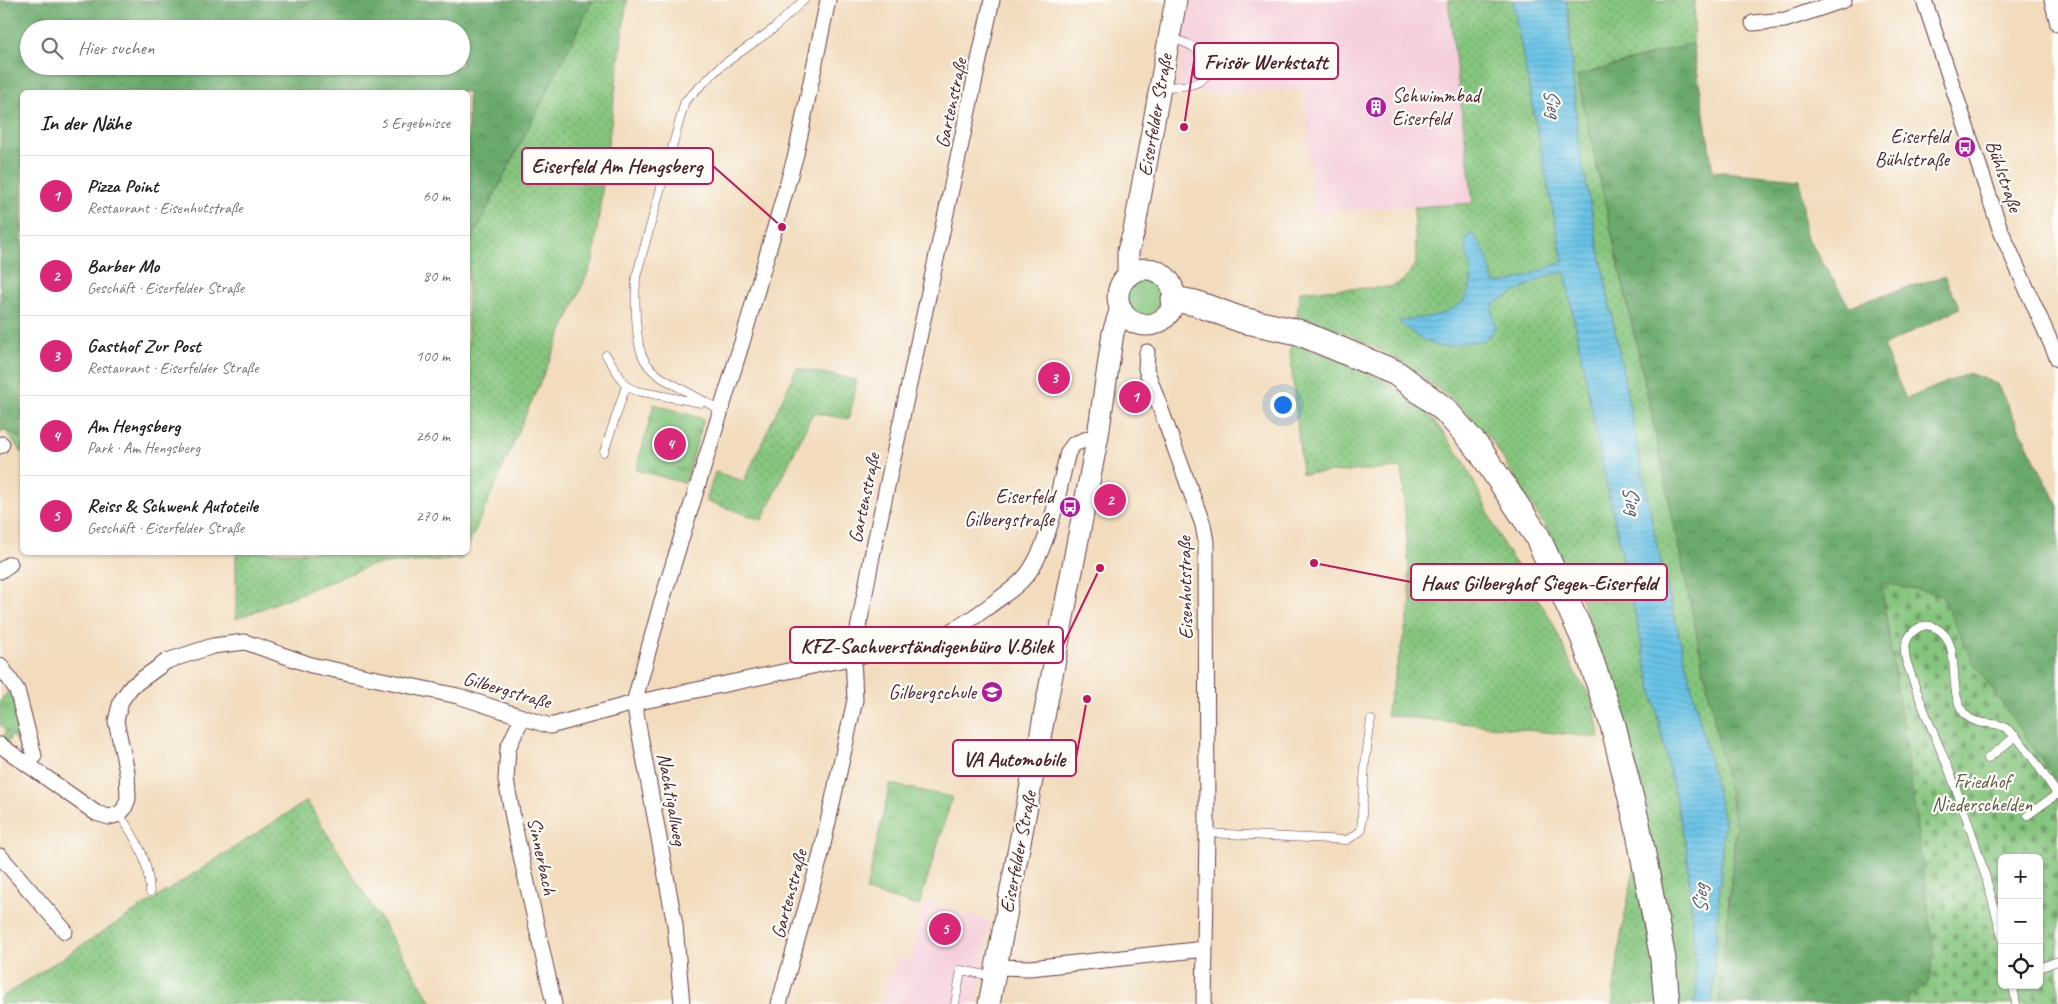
<!DOCTYPE html>
<html lang="de">
<meta charset="utf-8">
<style>
body{margin:0;font-family:Caveat,sans-serif;background:#f2f2f2;color:#202124}
.controls{position:absolute;right:15px;bottom:15px;display:grid;overflow:hidden;border-radius:8px;box-shadow:0 1px 4px #0004}
.controls button{width:45px;height:45px;display:grid;place-items:center;padding:0;border:0;border-bottom:1px solid #e0e0e0;background:#fff;color:#202124;font:25px sans-serif}
.you{position:absolute;left:1282px;top:404px;width:18px;height:18px;margin:-12px;border:4px solid #fff;border-radius:50%;background:#1a73e8;box-shadow:0 0 0 8px #1a73e833}
.badge{display:grid;place-items:center;width:32px;height:32px;border-radius:50%;background:#db2777;color:#fff;font-size:16px;font-weight:700}
.pin{position:absolute;translate:-50% -50%;border:2px solid #fff;box-shadow:0 1px 5px #0006}
.list{margin:0;padding:0;list-style:none}
h2{display:flex;justify-content:space-between;align-items:center;height:65px;margin:0;padding:0 20px;font-size:21px}
h2 small{font-size:16px;font-weight:400;color:#757577}
.list li{display:grid;grid-template-columns:32px 1fr auto;gap:15px;align-items:center;box-sizing:border-box;height:80px;padding:0 20px;border-top:1px solid #e0e0e0}
.list b{display:block;font-size:19px;white-space:nowrap}
.list p{margin:0;font-size:16px;white-space:nowrap;color:#757577}
.list em{font-size:16px;font-style:normal;color:#757577}
.icon{flex:none;width:28px;height:28px;fill:none;stroke:currentColor;stroke-width:2;stroke-linecap:round;stroke-linejoin:round}
.map{position:relative;flex:none;width:2058px;height:1004px;overflow:hidden}
.search{position:absolute;background:#fff;box-shadow:0 1px 4px #0004;left:20px;top:20px;width:450px;height:55px;display:flex;align-items:center;gap:12px;box-sizing:border-box;padding:0 18px;border-radius:28px;color:#757577;font-size:19px}
.panel{position:absolute;background:#fff;box-shadow:0 1px 4px #0004;left:20px;top:90px;width:450px;height:465px;border-radius:8px}
.map>svg:first-child{display:block}
.built{fill:#f5cfda}
.grass{fill:url(#grass-dots);stroke:#677254}
.forest{fill:url(#forest-crowns);stroke:#5a644c;fill-rule:evenodd}
.cemetery{fill:url(#cemetery-stones);stroke:#677254;fill-rule:evenodd}
.park{fill:url(#park-tufts);stroke:#677254}
.garden{fill:#84c57d;stroke:#677254}
.water{fill:url(#water-rules);stroke:#587088}
.lines{fill:none;stroke-linecap:round;stroke-linejoin:round}
.service-casing{stroke:#633b41;stroke-width:9}
.minor-casing{stroke:#633b41;stroke-width:17}
.secondary-casing{stroke:#633b41;stroke-width:23}
.trunk-casing{stroke:#633b41;stroke-width:27}
.service{stroke:#fff;stroke-width:8}
.minor{stroke:#fff;stroke-width:15}
.secondary{stroke:#fff;stroke-width:21}
.trunk{stroke:#fff;stroke-width:25}
.labels{text-anchor:middle;dominant-baseline:central;stroke-width:4.5;stroke-linejoin:round;paint-order:stroke}
.poi-label{font-size:20px;fill:#4a1f2b;stroke:#fdfcf7;text-anchor:end}
.street-label{font-size:20px;fill:#4a1f2b;stroke:#fdfcf7}
.park-label{font-size:20px;fill:#5e5948;stroke:#fdfcf7}
.water-label{font-size:21px;font-style:italic;fill:#54586c;stroke:#fdfcf7}
.leader{fill:none;stroke:#c2185b;stroke-width:2}
.callout-dot{fill:#c2185b;stroke:#fdfcf7;stroke-width:2}
.callout{fill:#fdfcf7;stroke:#c2185b;stroke-width:2}
.callout-label{font-size:21px;text-anchor:middle;font-weight:bold;fill:#4a1f2b}
</style>
<div class="map">
<svg width="2058" height="1004" viewBox="0 0 2058 1004">
<defs>
<pattern id="grass-dots" width="8" height="8" patternUnits="userSpaceOnUse" patternTransform="scale(1.25)"><rect width="8" height="8" fill="#84c57d"/><path d="M2 2h.1M6 6h.1" fill="none" stroke="#6e9f67" stroke-width="1.8" stroke-linecap="round"/></pattern>
<pattern id="forest-crowns" width="20" height="18" patternUnits="userSpaceOnUse" patternTransform="scale(1.25)"><rect width="20" height="18" fill="#6baa6c"/><path d="M2 6a3 3 0 1 1 6 0M12 15a3 3 0 1 1 6 0" fill="none" stroke="#5a8a59"/></pattern>
<pattern id="cemetery-stones" width="16" height="16" patternUnits="userSpaceOnUse" patternTransform="scale(1.25)"><rect width="16" height="16" fill="#84c57d"/><path d="M2 7V4a2 2 0 0 1 4 0v3zM10 15v-3a2 2 0 0 1 4 0v3z" fill="#6e9f67"/></pattern>
<pattern id="park-tufts" width="24" height="20" patternUnits="userSpaceOnUse" patternTransform="scale(1.25)"><rect width="24" height="20" fill="#84c57d"/><path d="M3 7l-1-3M5 7V3M7 7l1-3M15 17l-1-3M17 17v-4M19 17l1-3" fill="none" stroke="#6e9f67"/></pattern>
<pattern id="water-rules" width="6" height="5" patternUnits="userSpaceOnUse" patternTransform="scale(1.25)"><rect width="6" height="5" fill="#67c2e5"/><path d="M0 2.5h6" fill="none" stroke="#5ba6c5"/></pattern>
</defs>
<rect width="100%" height="100%" fill="#fdfcf7"/>
<filter id="ink" filterUnits="userSpaceOnUse"><feTurbulence type="fractalNoise" baseFrequency=".02" numOctaves="2"/><feDisplacementMap in="SourceGraphic" scale="10" xChannelSelector="R" yChannelSelector="G"/><feConvolveMatrix kernelMatrix="1 2 1 2 8 2 1 2 1" color-interpolation-filters="sRGB"/></filter>
<filter id="wash" filterUnits="userSpaceOnUse"><feTurbulence type="fractalNoise" baseFrequency=".0096" numOctaves="4" result="noise"/><feDisplacementMap in="SourceGraphic" scale="20" xChannelSelector="R" yChannelSelector="G"/><feGaussianBlur stdDeviation="1.12" result="paint"/><feColorMatrix in="noise" values="0 0 0 0 0 0 0 0 0 0 0 0 0 0 0 0 0 1.4 0 .05"/><feComposite in="paint" operator="in"/></filter>
<g filter="url(#wash)">
<rect width="100%" height="100%" fill="#f2dcbd"/>
<path class="built" d="M 1191,0 L 1448,0 L 1473,203 L 1313,212 L 1304,90 L 1175,93 Z
M 923,902 L 990,921 L 977,1004 L 881,1004 L 885,984 L 900,958 L 911,960 Z"/>
<path class="grass" d="M 593,0 L 627,0 L 593,261 L 468,547 L 468,247 Z
M 1448,0 L 1514,0 L 1513,4 L 1602,463 L 1687,850 L 1697,994 L 1693,1004 L 1612,1004 L 1622,928 L 1646,811 L 1606,669 L 1582,601 L 1547,530 L 1489,436 L 1449,397 L 1403,362 L 1352,336 L 1297,315 L 1300,291 L 1391,287 L 1403,281 L 1416,263 L 1414,207 L 1473,203 Z
M 1567,0 L 1695,0 L 1693,43 L 1577,76 L 1645,383 L 1736,826 L 1719,1004 L 1712,1004 L 1724,820 L 1656,541 L 1578,142 Z
M 1292,341 L 1382,379 L 1425,409 L 1464,461 L 1503,544 L 1552,621 L 1574,671 L 1592,699 L 1600,738 L 1386,715 L 1411,603 L 1402,468 L 1302,474 L 1290,351 Z
M 797,368 L 857,380 L 849,419 L 813,413 L 762,520 L 706,501 L 715,472 L 744,481 Z
M 5,430 L 22,438 L 22,453 Z
M 236,553 L 236,552 L 465,553 L 462,559 L 372,565 L 236,619 Z
M 307,801 L 433,1004 L 0,1004 L 0,998 Z"/>
<path class="forest" d="M 0,0 L 593,0 L 468,247 L 468,92 L 22,92 L 22,438 L 5,430 L 0,432 ZM 29,29 L 461,29 L 461,66 L 29,66 Z
M 1693,43 L 1713,171 L 1800,179 L 1806,235 L 1849,306 L 1944,276 L 1960,308 L 1883,346 L 1906,399 L 1969,373 L 1997,384 L 2058,506 L 2058,783 L 1973,662 L 1941,595 L 1881,583 L 1910,775 L 1934,951 L 1930,981 L 1908,998 L 1908,1004 L 1719,1004 L 1736,826 L 1645,383 L 1577,76 Z"/>
<path class="cemetery" d="M 1881,582 L 1941,595 L 1973,662 L 2058,783 L 2058,1004 L 1908,1004 L 1908,998 L 1930,981 L 1934,951 L 1910,775 ZM 2002,858 L 2039,858 L 2039,985 L 2002,985 Z"/>
<path class="park" d="M 654,404 L 704,419 L 685,483 L 636,470 Z
M 12,687 L 28,748 L 25,754 L 12,735 L 6,745 L 0,741 L 6,731 L 0,725 L 0,701 Z
M 890,784 L 952,797 L 919,906 L 866,891 Z"/>
<path class="garden" d="M1118 297a28 28 0 1 1 56 0a28 28 0 1 1-56 0Z"/>
<path class="water" d="M 1514,0 L 1567,0 L 1578,142 L 1656,541 L 1724,820 L 1712,1004 L 1693,1004 L 1697,994 L 1687,850 L 1602,463 L 1565,272 L 1547,276 L 1495,303 L 1492,309 L 1495,327 L 1491,335 L 1484,340 L 1441,347 L 1422,339 L 1399,323 L 1400,320 C 1431,318 1474,314 1471,273 C 1470,260 1462,246 1468,235 L 1473,235 C 1482,244 1487,257 1490,268 C 1492,274 1491,279 1495,283 C 1514,285 1543,268 1563,262 L 1513,4 Z"/>
</g>
<g filter="url(#ink)">
<g class="lines">
<g class="service-casing">
<path id="service" d="M 1162,87 C 1176,86 1196,88 1205,77 C 1202,48 1198,47 1171,38
M 606,355 L 626,386 L 637,391 L 701,403
M 722,411 L 662,378 C 653,372 646,365 642,355 C 635,337 635,296 636,277 L 685,101 L 721,66 L 773,29 L 804,0
M 604,452 L 626,386
M 1987,759 L 2016,736
M 119,814 C 138,841 148,859 150,892
M 2028,815 L 2057,794
M 1207,833 L 1347,840 L 1361,831 L 1365,764 L 1371,720
M 2002,937 C 1988,880 1970,825 1949,770 C 1936,739 1922,707 1911,675 C 1909,668 1905,660 1905,653 C 1903,637 1920,619 1936,628 C 1966,643 1943,696 1968,717 C 1979,726 1993,721 2004,727 C 2021,736 2046,779 2058,795
M 2039,968 L 2058,961
M 2013,985 L 2016,1004
M 955,1004 L 961,970 L 992,976"/>
</g>
<g class="minor-casing">
<path id="minor" d="M 1924,0 L 2000,229 L 2058,359
M 2052,0 L 2058,24
M 1753,23 L 1785,20 L 1844,0
M 1147,352 L 1146,369 L 1203,525 L 1206,542 L 1207,833 L 1204,1004
M 0,446 L 2,444
M 0,571 L 10,564
M 0,665 L 17,690 L 34,756 L 29,764
M 522,718 L 508,748 L 506,780 L 516,834 L 554,1004
M 0,745 L 96,813 L 109,817 L 119,814 L 124,809 L 128,799 L 127,772 L 116,721 L 121,701 L 131,687 L 167,661 L 213,646 L 245,642 L 311,665 L 458,696 L 550,726 L 634,703 L 928,642 C 951,633 968,622 988,607 C 1002,596 1021,585 1031,569 C 1051,539 1059,487 1068,452 L 1074,444 L 1098,435
M 0,856 L 65,931
M 996,967 L 1030,968 L 1205,949
M 682,1004 L 675,925 L 634,703 L 661,604 L 743,339 L 796,154 L 828,0
M 779,1004 L 820,858 L 855,700 L 853,656 L 872,556 L 992,0"/>
</g>
<g class="secondary-casing">
<path id="secondary" d="M1118 297a28 28 0 1 1 56 0a28 28 0 1 1-56 0Z
M 1128,276 L 1128,251 L 1134,231 L 1176,0
M 989,1004 L 1098,435 L 1113,333 L 1121,308"/>
</g>
<g class="trunk-casing">
<path id="trunk" d="M 1174,299 L 1195,303 L 1242,320 L 1298,332 L 1396,373 L 1445,410 L 1479,449 L 1537,536 L 1583,637 L 1613,725 L 1637,823 L 1663,959 L 1667,1004"/>
</g>
<use href="#service" class="service"/>
<use href="#minor" class="minor"/>
<use href="#secondary" class="secondary"/>
<use href="#trunk" class="trunk"/>
</g>
</g>
<defs>
<g id="building-disc" transform="scale(1.125)"><circle r="9.5" fill="#b5179e" stroke="#fdfcf7"/><path d="M-4-6H4V6H1V3H-1V6H-4ZM-2.5-4.3h1.7v1.8h-1.7ZM.8-4.3h1.7v1.8H.8ZM-2.5-1h1.7V.8h-1.7ZM.8-1h1.7V.8H.8Z" fill="#fff"/></g>
<g id="bus-disc" transform="scale(1.125)"><circle r="9.5" fill="#b5179e" stroke="#fdfcf7"/><path d="M-5-6H5V4H4V6H2V4H-2V6H-4V4H-5ZM-3.5-4V0h7V-4ZM-3.5 1.2v1.5H-2V1.2ZM2 1.2v1.5H3.5V1.2Z" fill="#fff"/></g>
<g id="school-disc" transform="scale(1.125)"><circle r="9.5" fill="#b5179e" stroke="#fdfcf7"/><path d="M0-5L7-2L0 1L-7-2ZM-4 1L0 2.5L4 1V4Q0 6-4 4Z" fill="#fff"/></g>
</defs>
<g fill-rule="evenodd">
<use href="#building-disc" x="1376" y="107"/>
<use href="#bus-disc" x="1965" y="147"/>
<use href="#bus-disc" x="1070" y="507"/>
<use href="#school-disc" x="992" y="692"/>
</g>
<g class="labels">
<g class="poi-label">
<text x="1392" y="95" text-anchor="start">Schwimmbad<tspan x="1392" dy="23">Eiserfeld</tspan></text>
<text x="1949" y="136">Eiserfeld<tspan x="1949" dy="23">Bühlstraße</tspan></text>
<text x="1054" y="496">Eiserfeld<tspan x="1054" dy="23">Gilbergstraße</tspan></text>
<text x="976" y="692">Gilbergschule</text>
</g>
<g class="street-label">
<text transform="translate(951 103) rotate(-78)">Gartenstraße</text>
<text transform="translate(1155 115) rotate(-80)">Eiserfelder Straße</text>
<text transform="translate(2004 176) rotate(71)">Bühlstraße</text>
<text transform="translate(864 498) rotate(-78)">Gartenstraße</text>
<text transform="translate(1185 588) rotate(-91)">Eisenhutstraße</text>
<text transform="translate(507 690) rotate(16)">Gilbergstraße</text>
<text transform="translate(672 799) rotate(80)">Nachtigallweg</text>
<text transform="translate(1018 852) rotate(-79)">Eiserfelder Straße</text>
<text transform="translate(542 856) rotate(78)">Sinnerbach</text>
<text transform="translate(789 894) rotate(-75)">Gartenstraße</text>
</g>
<g class="park-label">
<text x="1982" y="781">Friedhof<tspan x="1982" dy="23">Niederschelden</tspan></text>
</g>
<g class="water-label">
<text transform="translate(1553 103) rotate(80)">Sieg</text>
<text transform="translate(1632 500) rotate(78)">Sieg</text>
<text transform="translate(1700 899) rotate(-92)">Sieg</text>
</g>
</g>
<path class="leader" d="M1184 127L1194 61M782 227L713 166M1314 563L1411 582M1100 568L1063 645M1087 699L1076 758"/>
<g class="callout-dot">
<circle cx="1184" cy="127" r="5"/>
<circle cx="782" cy="227" r="5"/>
<circle cx="1314" cy="563" r="5"/>
<circle cx="1100" cy="568" r="5"/>
<circle cx="1087" cy="699" r="5"/>
</g>
<g class="callout">
<rect x="1194" y="43" width="144" height="36" rx="5"/>
<rect x="522" y="148" width="191" height="36" rx="5"/>
<rect x="1411" y="564" width="256" height="36" rx="5"/>
<rect x="790" y="627" width="273" height="36" rx="5"/>
<rect x="953" y="740" width="123" height="36" rx="5"/>
</g>
<g class="callout-label">
<text x="1266" y="69">Frisör Werkstatt</text>
<text x="617" y="173">Eiserfeld Am Hengsberg</text>
<text x="1539" y="590">Haus Gilberghof Siegen-Eiserfeld</text>
<text x="927" y="653">KFZ-Sachverständigenbüro V.Bilek</text>
<text x="1014" y="766">VA Automobile</text>
</g>
</svg>
<div class="controls">
<button>+</button>
<button>−</button>
<button><svg class="icon" aria-label="locate" viewBox="0 0 24 24"><circle cx="12" cy="12" r="6"/><path d="M12 2v4M12 18v4M2 12h4M18 12h4"/></svg></button>
</div>
<div class="you"></div>
<div class="pin badge" style="left:1135px;top:397px">1</div>
<div class="pin badge" style="left:1110px;top:500px">2</div>
<div class="pin badge" style="left:1054px;top:378px">3</div>
<div class="pin badge" style="left:670px;top:444px">4</div>
<div class="pin badge" style="left:945px;top:929px">5</div>
<div class="search"><svg class="icon" aria-label="search" viewBox="0 0 24 24"><circle cx="10" cy="10" r="6"/><path d="M15 15l6 6"/></svg>Hier suchen</div>
<section class="panel">
<h2>In der Nähe<small>5 Ergebnisse</small></h2>
<ul class="list">
<li><span class="badge">1</span><div><b>Pizza Point</b><p>Restaurant · Eisenhutstraße</p></div><em>60 m</em></li>
<li><span class="badge">2</span><div><b>Barber Mo</b><p>Geschäft · Eiserfelder Straße</p></div><em>80 m</em></li>
<li><span class="badge">3</span><div><b>Gasthof Zur Post</b><p>Restaurant · Eiserfelder Straße</p></div><em>100 m</em></li>
<li><span class="badge">4</span><div><b>Am Hengsberg</b><p>Park · Am Hengsberg</p></div><em>260 m</em></li>
<li><span class="badge">5</span><div><b>Reiss &amp; Schwenk Autoteile</b><p>Geschäft · Eiserfelder Straße</p></div><em>270 m</em></li>
</ul>
</section>
</div>
